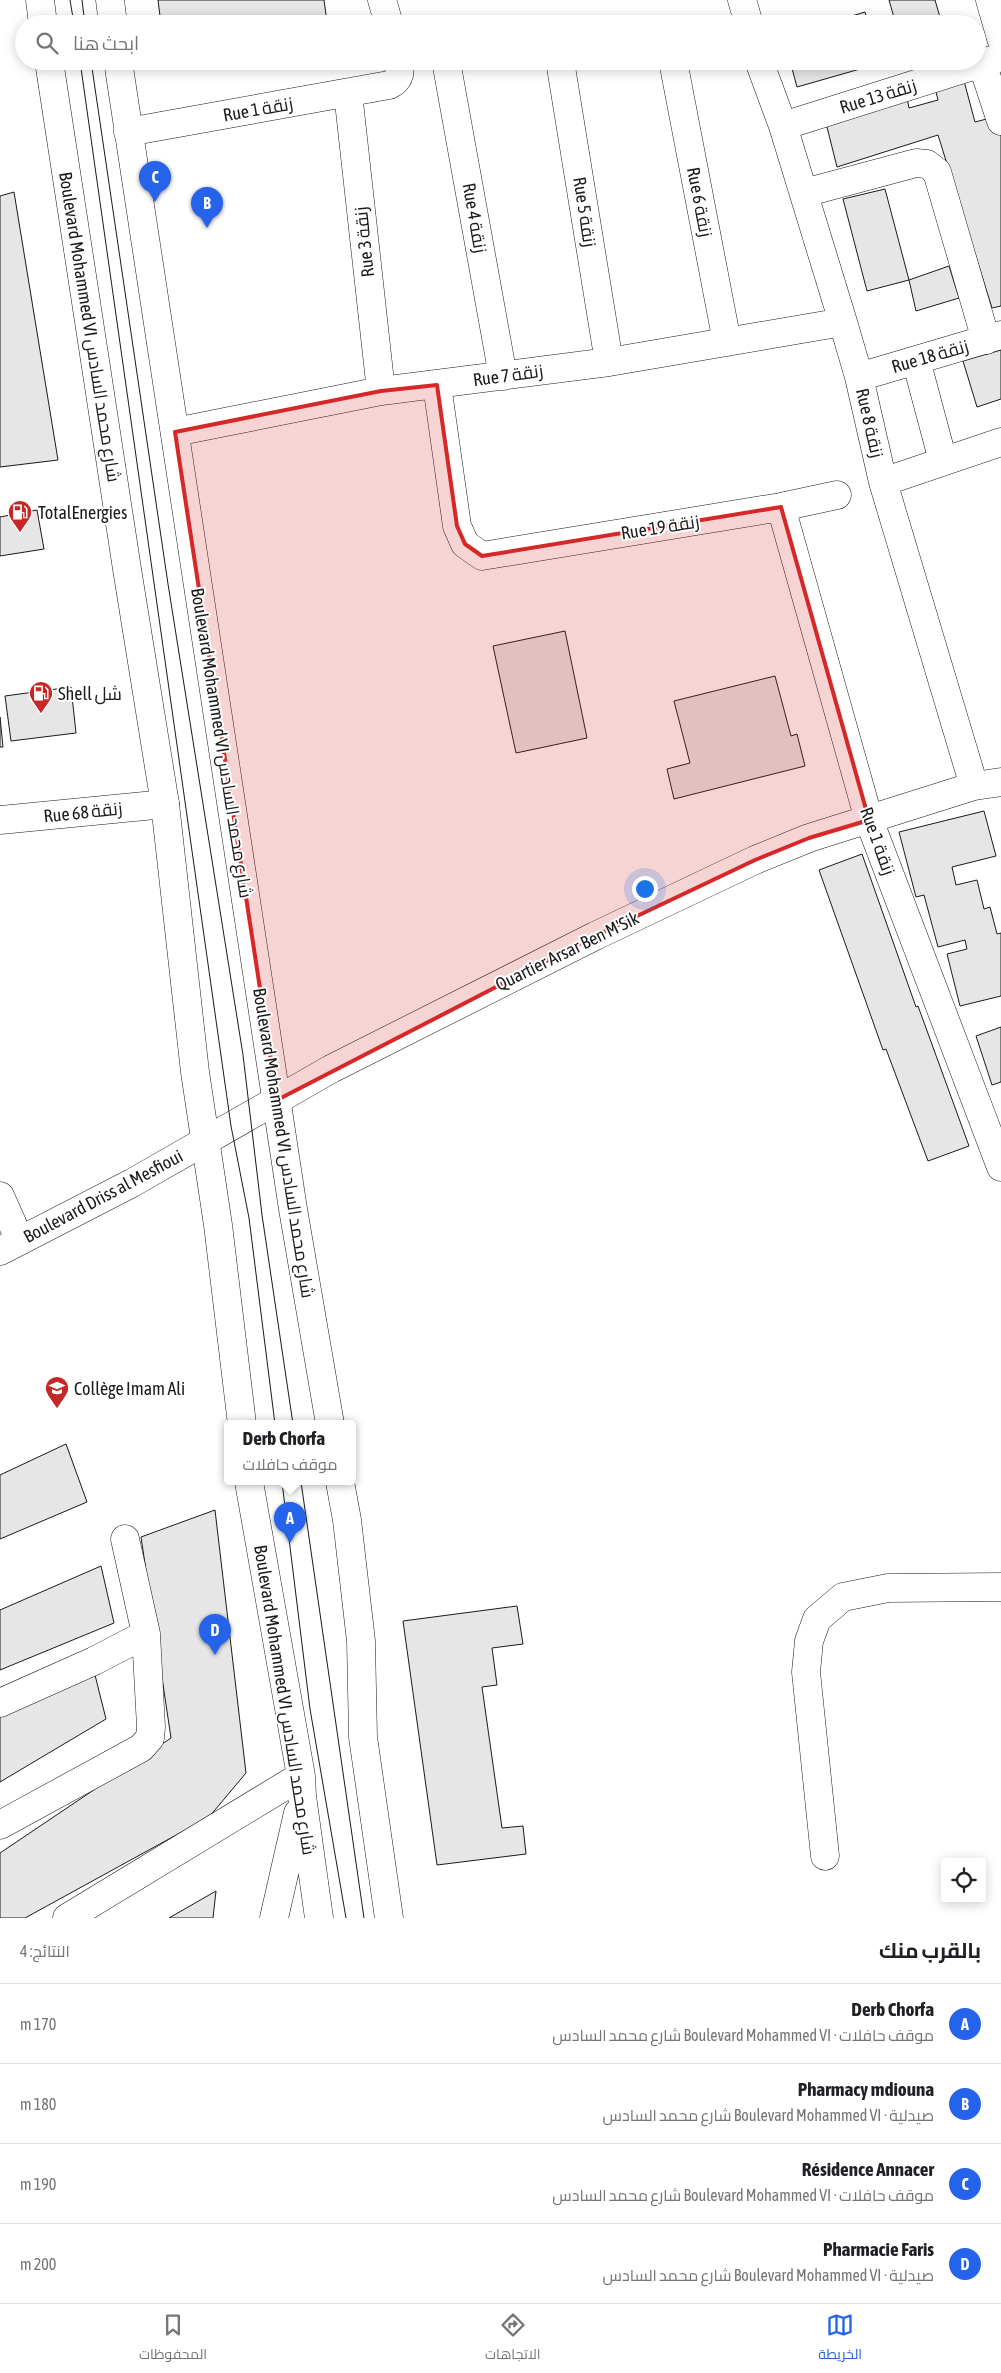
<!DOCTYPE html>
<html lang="ar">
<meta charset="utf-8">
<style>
body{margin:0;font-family:"Asap Condensed",Cairo,sans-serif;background:#f6f6f6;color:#202124;direction:rtl}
.controls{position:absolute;right:15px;bottom:15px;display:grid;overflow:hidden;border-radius:5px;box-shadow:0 2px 12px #0003}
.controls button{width:45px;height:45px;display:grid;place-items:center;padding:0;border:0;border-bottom:1px solid #e0e0e0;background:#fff;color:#202124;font:25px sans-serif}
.you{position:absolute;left:644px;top:888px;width:18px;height:18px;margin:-12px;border:4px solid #fff;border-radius:50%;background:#1a73e8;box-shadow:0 0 0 8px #1a73e833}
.badge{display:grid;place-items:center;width:32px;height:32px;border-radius:50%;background:#2563eb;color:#fff;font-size:16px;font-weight:700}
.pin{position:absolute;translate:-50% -41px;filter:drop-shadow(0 1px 2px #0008)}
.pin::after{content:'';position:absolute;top:26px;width:18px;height:15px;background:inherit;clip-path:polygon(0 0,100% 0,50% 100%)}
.popup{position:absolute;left:224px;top:1420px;width:132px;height:65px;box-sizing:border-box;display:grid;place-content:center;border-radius:5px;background:#fff;filter:drop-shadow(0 1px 4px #0005);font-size:16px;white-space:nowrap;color:#757577}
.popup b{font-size:19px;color:#202124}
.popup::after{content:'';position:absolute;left:50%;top:100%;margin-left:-10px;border:10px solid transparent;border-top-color:#fff}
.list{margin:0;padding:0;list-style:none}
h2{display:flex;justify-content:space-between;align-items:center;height:65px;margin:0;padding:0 20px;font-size:21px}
h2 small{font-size:16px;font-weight:400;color:#757577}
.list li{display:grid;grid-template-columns:32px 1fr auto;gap:15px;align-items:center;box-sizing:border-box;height:80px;padding:0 20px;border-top:1px solid #e0e0e0}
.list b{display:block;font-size:19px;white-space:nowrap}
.list p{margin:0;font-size:16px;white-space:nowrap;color:#757577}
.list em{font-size:16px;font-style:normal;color:#757577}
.icon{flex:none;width:28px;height:28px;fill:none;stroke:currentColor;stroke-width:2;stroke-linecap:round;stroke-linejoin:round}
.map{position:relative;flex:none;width:1001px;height:1918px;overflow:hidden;direction:ltr}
.search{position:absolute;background:#fff;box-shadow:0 2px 12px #0003;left:15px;right:15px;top:15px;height:55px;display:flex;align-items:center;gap:12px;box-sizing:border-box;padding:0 18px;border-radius:28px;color:#757577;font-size:19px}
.sheet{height:385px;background:#fff}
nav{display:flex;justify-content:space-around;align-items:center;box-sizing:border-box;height:70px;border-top:1px solid #e0e0e0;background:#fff;font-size:14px;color:#757577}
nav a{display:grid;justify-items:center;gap:2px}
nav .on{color:#2563eb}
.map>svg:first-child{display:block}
.building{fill:#e6e6e6;stroke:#1a1a1a}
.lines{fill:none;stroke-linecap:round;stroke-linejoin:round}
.minor-casing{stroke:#1a1a1a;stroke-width:29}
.major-casing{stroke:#1a1a1a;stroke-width:29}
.minor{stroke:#fff;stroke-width:28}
.major{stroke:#fff;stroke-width:28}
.tram{stroke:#1a1a1a;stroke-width:1}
.marked{fill:#d62828;fill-opacity:0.2;stroke:#d62828;stroke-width:4;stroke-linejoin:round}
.labels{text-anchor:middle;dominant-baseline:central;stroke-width:4;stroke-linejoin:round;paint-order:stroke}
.street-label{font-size:18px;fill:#1a1a1a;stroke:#fff}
.poi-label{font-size:18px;fill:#1a1a1a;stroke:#fff;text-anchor:start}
</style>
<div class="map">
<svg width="1001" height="1918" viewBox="0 0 1001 1918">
<rect width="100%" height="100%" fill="#fff"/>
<path class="building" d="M 158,0 L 324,0 L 327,22 L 161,24 Z
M 889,0 L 935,0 L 942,24 L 885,24 L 895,21 Z
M 865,12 L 869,24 L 825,24 Z
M 790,61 L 888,61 L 797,87 Z
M 964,81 L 975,122 L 998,116 L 1001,127 L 1001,306 L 992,308 L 938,135 L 837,167 L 825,119 L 907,98 L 909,108 L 938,100 L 935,88 Z
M 885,189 L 909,280 L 867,291 L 843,199 Z
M 14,192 L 58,460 L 0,467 L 0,196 Z
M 949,266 L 959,298 L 916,311 L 909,280 Z
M 1001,350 L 1001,399 L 977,407 L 963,361 Z
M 37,510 L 44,549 L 0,556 L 0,517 Z
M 565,631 L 587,738 L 516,753 L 493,646 Z
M 775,676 L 791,736 L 797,734 L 805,766 L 674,799 L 667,769 L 690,763 L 674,701 Z
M 71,687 L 76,733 L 11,741 L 5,696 Z
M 0,717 L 3,747 L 0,747 Z
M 984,811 L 996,856 L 952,867 L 956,885 L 977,880 L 984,909 L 990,907 L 997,934 L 1001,933 L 1001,996 L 960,1006 L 947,954 L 967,949 L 965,940 L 938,947 L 924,895 L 916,897 L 899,832 Z
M 862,854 L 916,1007 L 918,1006 L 969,1146 L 928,1161 L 886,1049 L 883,1050 L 819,870 Z
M 1001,1027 L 1001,1082 L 992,1085 L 976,1036 Z
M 66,1444 L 87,1502 L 0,1539 L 0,1475 Z
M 215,1510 L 246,1773 L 209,1817 L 25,1918 L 0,1918 L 0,1853 L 171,1738 L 141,1537 Z
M 101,1566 L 114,1623 L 0,1670 L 0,1610 Z
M 517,1606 L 523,1644 L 492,1648 L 497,1685 L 482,1687 L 502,1828 L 523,1826 L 526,1854 L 437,1865 L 403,1621 Z
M 93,1667 L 106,1719 L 0,1782 L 0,1714 Z
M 216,1891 L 213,1918 L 169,1918 Z"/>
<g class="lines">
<g class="minor-casing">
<path id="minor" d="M 382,0 L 389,24
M 742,0 L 749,24
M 990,0 L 1001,38
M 446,61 L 503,376
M 560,61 L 609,362
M 673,61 L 727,342
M 759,61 L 783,126 L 843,322 L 859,377 L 883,482 L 974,786
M 982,63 L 1001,121
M 348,93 L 381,391
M 783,126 L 1001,57
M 128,132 L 389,85 C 400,80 401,72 399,61
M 804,193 L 916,163 L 927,164 L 937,172 L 986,340
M 916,360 L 943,461
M 859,377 L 1001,335
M 437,385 L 457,526 L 465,544 L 482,556 L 781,507 L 837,495
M 175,432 L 381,391 L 609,362 L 843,322
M 883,482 L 1001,442
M 781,507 L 869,820 L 1001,1167
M 0,820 L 165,804
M 0,1196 L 20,1241
M 0,1251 L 132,1183 L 331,1069 L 595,936 L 755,860 L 809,838 L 974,786 L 1001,782
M 125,1539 L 146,1634
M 0,1703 L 94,1661 L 146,1634 L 151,1727 L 150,1738 L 141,1748 L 0,1825
M 825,1856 L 806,1672 L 809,1641 L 817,1619 L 843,1597 L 888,1588 L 1001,1587"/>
</g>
<g class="major-casing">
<path id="major" d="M 40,0 L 43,24
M 110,0 L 113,24
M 49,61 L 127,569 L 165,804 L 195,1072 L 218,1225 L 242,1424
M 118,61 L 293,1209 L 330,1424
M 249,1482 L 301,1776 L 302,1796 L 319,1918
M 340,1482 L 347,1520 L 361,1641 L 363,1737 L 389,1918
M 67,1918 L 301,1776
M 274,1918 L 298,1813"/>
</g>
<use href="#minor" class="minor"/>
<use href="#major" class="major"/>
<path class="tram" d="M 70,0 L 74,24
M 82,0 L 85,24
M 80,61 L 231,1126 L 249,1218 L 275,1424
M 91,61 L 168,584 L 243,1055 L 262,1215 L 293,1424
M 282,1482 L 310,1709 L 346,1918
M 301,1482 L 364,1918"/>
</g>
<path class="marked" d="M 437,385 L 457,526 L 465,544 L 482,556 L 781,507 L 869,820 L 809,838 L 755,860 L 595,936 L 277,1100 L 175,432 L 381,391 Z"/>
<defs>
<g id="fuel-pin" transform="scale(1.25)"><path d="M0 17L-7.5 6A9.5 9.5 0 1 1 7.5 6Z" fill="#c62828" stroke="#fff"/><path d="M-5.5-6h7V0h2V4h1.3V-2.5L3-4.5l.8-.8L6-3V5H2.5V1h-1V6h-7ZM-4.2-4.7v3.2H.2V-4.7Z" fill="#fff"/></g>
<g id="school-pin" transform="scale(1.25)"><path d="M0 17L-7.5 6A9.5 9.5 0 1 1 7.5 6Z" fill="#c62828" stroke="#fff"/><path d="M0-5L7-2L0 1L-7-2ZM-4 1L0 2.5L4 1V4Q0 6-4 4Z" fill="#fff"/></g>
</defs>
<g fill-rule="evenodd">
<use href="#fuel-pin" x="20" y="512"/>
<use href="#fuel-pin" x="41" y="693"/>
<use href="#school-pin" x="57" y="1388"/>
</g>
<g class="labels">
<g class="street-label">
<text transform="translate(878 96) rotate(-17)">Rue 13 زنقة</text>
<text transform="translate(258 109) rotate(-10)">Rue 1 زنقة</text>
<text transform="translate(700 202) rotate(79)">Rue 6 زنقة</text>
<text transform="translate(585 212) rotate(81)">Rue 5 زنقة</text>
<text transform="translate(475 218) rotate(80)">Rue 4 زنقة</text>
<text transform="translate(364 242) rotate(-96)">Rue 3 زنقة</text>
<text transform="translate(90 327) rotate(81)">Boulevard Mohammed VI شارع محمد السادس</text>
<text transform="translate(930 356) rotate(-16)">Rue 18 زنقة</text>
<text transform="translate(508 375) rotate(-8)">Rue 7 زنقة</text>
<text transform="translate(870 423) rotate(77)">Rue 8 زنقة</text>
<text transform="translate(660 527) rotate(-9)">Rue 19 زنقة</text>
<text transform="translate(222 743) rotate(81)">Boulevard Mohammed VI شارع محمد السادس</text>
<text transform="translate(83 812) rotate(-6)">Rue 68 زنقة</text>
<text transform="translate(878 841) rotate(70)">Rue 1 زنقة</text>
<text transform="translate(567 951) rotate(-26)">Quartier Arsar Ben M'Sik</text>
<text transform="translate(284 1143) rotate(81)">Boulevard Mohammed VI شارع محمد السادس</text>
<text transform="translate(103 1196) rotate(-28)">Boulevard Driss al Mesfioui</text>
<text transform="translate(285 1700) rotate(81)">Boulevard Mohammed VI شارع محمد السادس</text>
</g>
<g class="poi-label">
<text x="38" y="512">TotalEnergies</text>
<text x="58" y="693">Shell شل</text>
<text x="74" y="1388">Collège Imam Ali</text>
</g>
</g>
</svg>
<div class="controls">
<button><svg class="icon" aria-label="locate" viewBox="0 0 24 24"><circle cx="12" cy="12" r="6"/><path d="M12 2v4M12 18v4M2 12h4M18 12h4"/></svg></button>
</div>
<div class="you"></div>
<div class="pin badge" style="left:290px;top:1543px">A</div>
<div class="popup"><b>Derb Chorfa</b>موقف حافلات</div>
<div class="pin badge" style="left:207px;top:228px">B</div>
<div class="pin badge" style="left:155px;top:202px">C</div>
<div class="pin badge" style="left:215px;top:1655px">D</div>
<div class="search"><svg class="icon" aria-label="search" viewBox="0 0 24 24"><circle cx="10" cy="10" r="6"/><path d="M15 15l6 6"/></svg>ابحث هنا</div>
</div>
<section class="sheet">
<h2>بالقرب منك<small>النتائج: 4</small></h2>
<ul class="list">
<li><span class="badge">A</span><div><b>Derb Chorfa</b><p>موقف حافلات · Boulevard Mohammed VI شارع محمد السادس</p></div><em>170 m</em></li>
<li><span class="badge">B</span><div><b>Pharmacy mdiouna</b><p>صيدلية · Boulevard Mohammed VI شارع محمد السادس</p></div><em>180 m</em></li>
<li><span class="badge">C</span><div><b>Résidence Annacer</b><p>موقف حافلات · Boulevard Mohammed VI شارع محمد السادس</p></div><em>190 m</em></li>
<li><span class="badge">D</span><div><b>Pharmacie Faris</b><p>صيدلية · Boulevard Mohammed VI شارع محمد السادس</p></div><em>200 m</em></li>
</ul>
</section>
<nav>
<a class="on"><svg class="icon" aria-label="map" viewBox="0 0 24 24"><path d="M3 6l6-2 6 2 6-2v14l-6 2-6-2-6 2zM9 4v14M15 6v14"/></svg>الخريطة</a>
<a><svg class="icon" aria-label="directions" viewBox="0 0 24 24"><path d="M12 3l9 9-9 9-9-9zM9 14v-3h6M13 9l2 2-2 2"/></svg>الاتجاهات</a>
<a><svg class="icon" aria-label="saved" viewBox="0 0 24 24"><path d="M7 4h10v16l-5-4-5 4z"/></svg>المحفوظات</a>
</nav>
